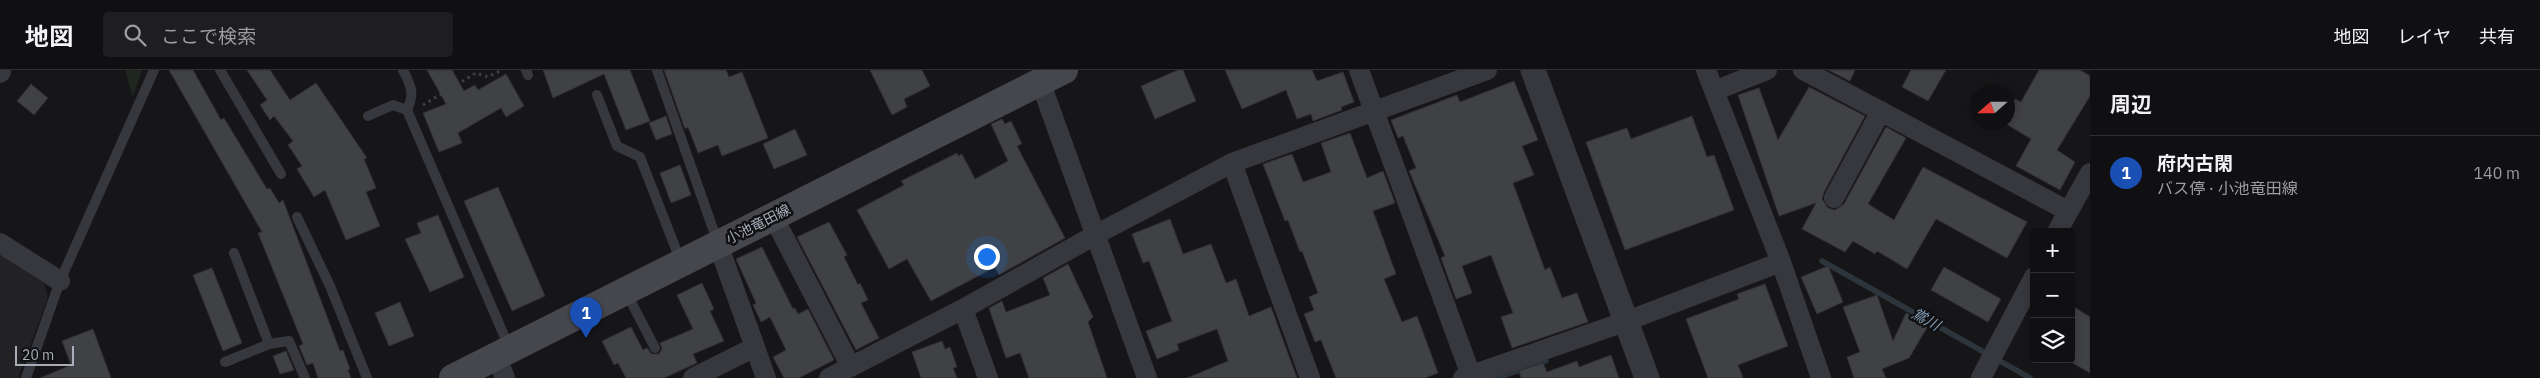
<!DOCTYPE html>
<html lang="ja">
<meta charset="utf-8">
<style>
body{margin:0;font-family:"IBM Plex Sans","Noto Sans JP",sans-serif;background:#1e1e20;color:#f1f3f6}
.controls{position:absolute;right:15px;bottom:15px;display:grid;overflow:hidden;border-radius:5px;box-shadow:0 2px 8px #0003}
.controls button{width:45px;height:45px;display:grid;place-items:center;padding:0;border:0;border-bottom:1px solid #303032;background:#101012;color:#f1f3f6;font:25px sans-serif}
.compass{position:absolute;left:1970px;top:15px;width:45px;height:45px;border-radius:50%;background:#101012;box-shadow:0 2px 8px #0003;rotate:249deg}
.scale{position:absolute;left:15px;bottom:12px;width:59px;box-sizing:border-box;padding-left:5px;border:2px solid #a8adb8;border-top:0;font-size:14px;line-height:18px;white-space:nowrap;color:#a8adb8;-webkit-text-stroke:4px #111113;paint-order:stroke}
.you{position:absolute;left:986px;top:186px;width:18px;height:18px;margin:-12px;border:4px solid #fff;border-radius:50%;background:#1a73e8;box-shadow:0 0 0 8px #1a73e833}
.badge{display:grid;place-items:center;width:32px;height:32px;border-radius:50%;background:#0f766e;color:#fff;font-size:16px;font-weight:700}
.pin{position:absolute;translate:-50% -41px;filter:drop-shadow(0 1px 2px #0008)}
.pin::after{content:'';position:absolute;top:26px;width:18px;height:15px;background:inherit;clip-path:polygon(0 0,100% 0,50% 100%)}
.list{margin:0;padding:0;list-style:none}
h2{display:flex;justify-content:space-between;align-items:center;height:65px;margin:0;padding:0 20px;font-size:21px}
h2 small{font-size:16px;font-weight:400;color:#9c9d9f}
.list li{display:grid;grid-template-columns:32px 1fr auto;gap:15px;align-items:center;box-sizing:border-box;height:75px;padding:0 20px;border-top:1px solid #303032}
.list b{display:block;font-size:19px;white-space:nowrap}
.list p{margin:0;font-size:16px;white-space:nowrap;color:#9c9d9f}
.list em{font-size:16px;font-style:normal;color:#9c9d9f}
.icon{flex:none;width:28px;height:28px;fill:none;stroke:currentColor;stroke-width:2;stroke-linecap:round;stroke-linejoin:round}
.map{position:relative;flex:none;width:2090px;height:308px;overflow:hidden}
header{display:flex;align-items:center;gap:30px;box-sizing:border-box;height:70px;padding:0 25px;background:#101012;border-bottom:1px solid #303032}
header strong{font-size:24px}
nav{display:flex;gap:28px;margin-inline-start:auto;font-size:18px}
.search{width:350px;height:45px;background:#1e1e20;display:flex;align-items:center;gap:12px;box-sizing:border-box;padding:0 18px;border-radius:5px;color:#9c9d9f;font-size:19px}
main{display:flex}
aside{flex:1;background:#101012}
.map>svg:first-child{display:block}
.built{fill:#222225}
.green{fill:#1e261f}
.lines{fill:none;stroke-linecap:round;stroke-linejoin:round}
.stream{stroke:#2c353c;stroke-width:5.5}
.building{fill:#404145;stroke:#303034}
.path{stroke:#3d3f44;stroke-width:3;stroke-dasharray:2.5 4;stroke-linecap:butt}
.service{stroke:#37383d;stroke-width:10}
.minor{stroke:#37383d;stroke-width:20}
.tertiary{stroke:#37383d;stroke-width:25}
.secondary{stroke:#45474d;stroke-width:28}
.labels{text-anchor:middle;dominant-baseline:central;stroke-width:5;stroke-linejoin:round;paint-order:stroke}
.street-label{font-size:14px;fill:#a8adb8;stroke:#111113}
.water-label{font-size:15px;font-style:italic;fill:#7f9bb3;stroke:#111113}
</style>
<header>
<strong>地図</strong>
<div class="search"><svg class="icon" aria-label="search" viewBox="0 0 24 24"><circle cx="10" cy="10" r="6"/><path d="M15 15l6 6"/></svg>ここで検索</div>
<nav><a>地図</a><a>レイヤ</a><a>共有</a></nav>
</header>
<main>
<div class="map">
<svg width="2090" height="308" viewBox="0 0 2090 308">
<rect width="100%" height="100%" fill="#161618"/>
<path class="built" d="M 0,183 L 44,213 L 48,228 L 18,308 L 0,308 Z"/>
<path class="green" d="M 125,0 L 142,0 L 133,27 Z"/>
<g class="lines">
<path class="stream" d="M 1822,191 L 2030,308
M 1497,308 L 1546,291"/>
</g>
<path class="building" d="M 169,0 L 193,0 L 221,50 L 224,48 L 267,119 L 270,118 L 279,133 L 283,130 L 340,281 L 343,280 L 350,299 L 348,300 L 351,308 L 318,308 L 313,293 L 307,295 L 299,276 L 303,274 L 258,163 L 262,162 Z
M 247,0 L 270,0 L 290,30 L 316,13 L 367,88 L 364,89 L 376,118 L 366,122 L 380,156 L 346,170 L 325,120 L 314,127 L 297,99 L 302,96 L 288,75 L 293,71 L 274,46 L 270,50 L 260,35 L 267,30 Z
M 427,0 L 452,0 L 464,21 L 475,15 L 478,20 L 506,4 L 524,36 L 506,47 L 501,38 L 458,63 L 462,73 L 439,82 L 423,43 L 446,34 Z
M 543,0 L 630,0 L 650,51 L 626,60 L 604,4 L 553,28 Z
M 664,0 L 726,0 L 729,7 L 742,2 L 768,68 L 722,86 L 718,75 L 698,83 L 688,57 L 685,59 Z
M 870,0 L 922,0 L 930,16 L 904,29 L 907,37 L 892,45 Z
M 1178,0 L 1183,0 L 1196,31 L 1155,49 L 1141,16 Z
M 1225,0 L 1312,0 L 1317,11 L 1343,2 L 1354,32 L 1341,37 L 1342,40 L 1313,51 L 1311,44 L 1297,49 L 1286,20 L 1242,39 Z
M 1828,0 L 1855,0 L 1850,11 Z
M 1911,0 L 1946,0 L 1928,31 L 1902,17 Z
M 2039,0 L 2080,0 L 2090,6 L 2090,26 L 2057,80 L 2075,92 L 2060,120 L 2016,96 L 2031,69 L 2003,52 L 2008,52 L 2008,42 L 2015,29 L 2021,32 Z
M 1514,11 L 1538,70 L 1522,76 L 1534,105 L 1513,113 L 1545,200 L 1550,197 L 1562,228 L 1577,223 L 1588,252 L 1512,278 L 1501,247 L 1513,243 L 1491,185 L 1462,196 L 1472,223 L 1456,229 L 1441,188 L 1445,186 L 1409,101 L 1416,98 L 1403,66 L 1398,68 L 1391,50 L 1457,25 L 1460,32 Z
M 31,14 L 48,28 L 34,45 L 17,31 Z
M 1809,17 L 1865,46 L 1824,122 L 1822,129 L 1828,138 L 1835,140 L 1844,134 L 1886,57 L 1906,68 L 1868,134 L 1894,150 L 1923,97 L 2027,152 L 2007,188 L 1936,149 L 1907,199 L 1877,181 L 1875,184 L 1853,171 L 1845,182 L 1802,159 L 1816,133 L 1779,146 L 1738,25 L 1759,18 L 1778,70 Z
M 666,46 L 672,64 L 656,70 L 649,53 Z
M 1692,46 L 1707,87 L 1714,85 L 1734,140 L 1625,180 L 1586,72 L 1627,58 L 1631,69 Z
M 1002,49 L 1005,54 L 1011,51 L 1022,74 L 1017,76 L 1065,168 L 999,205 L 995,197 L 931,231 L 907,189 L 889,199 L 857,140 L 904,115 L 901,111 L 957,83 L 958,86 L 962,84 L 975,109 L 1008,91 L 991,54 Z
M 795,59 L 807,85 L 774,99 L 763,74 Z
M 1350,63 L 1367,108 L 1383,101 L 1395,133 L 1373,141 L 1396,204 L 1384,209 L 1402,252 L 1417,246 L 1438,303 L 1425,308 L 1336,308 L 1321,270 L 1315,272 L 1304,244 L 1314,240 L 1309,227 L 1318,223 L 1302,181 L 1300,182 L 1288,150 L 1285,151 L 1263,94 L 1292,84 L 1303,112 L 1331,102 L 1321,73 Z
M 680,95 L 691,125 L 671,133 L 660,103 Z
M 498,117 L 545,226 L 512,241 L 464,131 Z
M 438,145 L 464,207 L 430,222 L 405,169 L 421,163 L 417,153 Z
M 1170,149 L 1183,184 L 1211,174 L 1226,213 L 1236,209 L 1249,246 L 1271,237 L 1297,308 L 1187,308 L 1228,291 L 1217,259 L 1177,274 L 1179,280 L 1157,289 L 1146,261 L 1172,251 L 1149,191 L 1143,193 L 1132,164 Z
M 829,152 L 847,185 L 844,187 L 858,215 L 860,213 L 868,230 L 861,233 L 879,268 L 856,280 L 797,167 Z
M 762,177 L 793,239 L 795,238 L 798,244 L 808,239 L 834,290 L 799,308 L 784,308 L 773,287 L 786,280 L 770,247 L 761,252 L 753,235 L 756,233 L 736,189 Z
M 1068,194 L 1093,247 L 1088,252 L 1107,308 L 1029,308 L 1020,283 L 1006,288 L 989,238 L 1002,231 L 1006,242 L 1050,225 L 1043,208 Z
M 1828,196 L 1843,232 L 1817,244 L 1801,207 Z
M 1944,197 L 2001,229 L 1988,252 L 1931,220 Z
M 212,198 L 242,273 L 223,281 L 193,205 Z
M 702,213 L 714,239 L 710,241 L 724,271 L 693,284 L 697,293 L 664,308 L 626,308 L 618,293 L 614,295 L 602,271 L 631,257 L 643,280 L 647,278 L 652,284 L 659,284 L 662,279 L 660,273 L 693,259 L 677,225 Z
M 1765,214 L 1788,276 L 1738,295 L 1743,308 L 1708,308 L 1686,249 L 1739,229 L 1737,224 Z
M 1877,225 L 1893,271 L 1906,243 L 1928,256 L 1909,288 L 1882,299 L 1886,308 L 1854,308 L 1847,287 L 1860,282 L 1843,237 Z
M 400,232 L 414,266 L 389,276 L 375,243 Z
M 2071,235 L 2090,247 L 2090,303 L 2071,292 Z
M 93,259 L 111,308 L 40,308 L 71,295 L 62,271 Z
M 942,271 L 945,279 L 950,277 L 957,297 L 953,298 L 957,308 L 921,308 L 912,282 Z
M 286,281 L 294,300 L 280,304 L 273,286 Z
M 1611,285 L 1619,308 L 1521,308 L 1519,301 L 1543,293 L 1547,302 L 1577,291 L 1579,297 Z"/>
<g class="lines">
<path class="path" d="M 423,35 L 476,3 L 488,7 L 502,0"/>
<path class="service" d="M 220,0 L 281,104
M 403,0 C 411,16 415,23 407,40
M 526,0 L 528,5
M 657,0 L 718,173
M 597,25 L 617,76 L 640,87 L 681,192
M 368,46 L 393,35 L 407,40 L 509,277
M 297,147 L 330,216 L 367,308
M 234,183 L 269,274 L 289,271 L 305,308
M 626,222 L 655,278
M 225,292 L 269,274
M 26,308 L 60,211 L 154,0"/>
<path class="minor" d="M 1359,0 L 1472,308
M 1706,0 L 1781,192 L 1821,308
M 1803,0 L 2068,141
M 0,3 L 1,2
M 1040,11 L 1147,308
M 1714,21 L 1767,0
M 1232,93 L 1310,308
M 1834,128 L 1881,41
M 773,146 L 851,297
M 2057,162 L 2090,103
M 0,173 L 60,211
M 718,174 L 766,308
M 496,285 L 505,308
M 693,308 L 755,277
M 829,308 L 963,239
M 988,308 L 963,239 L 1097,164 L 1232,93 L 1487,0
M 1463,308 L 1627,251 L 1781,192
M 1981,308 L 2034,207"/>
<path class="tertiary" d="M 1533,0 L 1647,308"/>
<path class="secondary" d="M 453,308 L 1064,0"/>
</g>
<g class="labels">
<g class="street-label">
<text transform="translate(758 154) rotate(-27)">小池竜田線</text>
</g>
<g class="water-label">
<text transform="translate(1926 249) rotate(29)">鴬川</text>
</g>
</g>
</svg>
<div class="controls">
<button>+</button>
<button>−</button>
<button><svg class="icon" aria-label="layers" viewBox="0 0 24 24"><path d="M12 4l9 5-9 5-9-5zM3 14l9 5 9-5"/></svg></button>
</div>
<svg class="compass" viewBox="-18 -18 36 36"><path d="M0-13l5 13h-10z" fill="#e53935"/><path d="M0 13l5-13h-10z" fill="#9c9d9f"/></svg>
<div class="scale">20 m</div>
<div class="you"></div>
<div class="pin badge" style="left:586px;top:268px;background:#1a4fb4">1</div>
</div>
<aside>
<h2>周辺<small></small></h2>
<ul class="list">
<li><span class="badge" style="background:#1a4fb4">1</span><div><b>府内古閑</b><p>バス停 · 小池竜田線</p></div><em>140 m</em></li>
</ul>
</aside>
</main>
